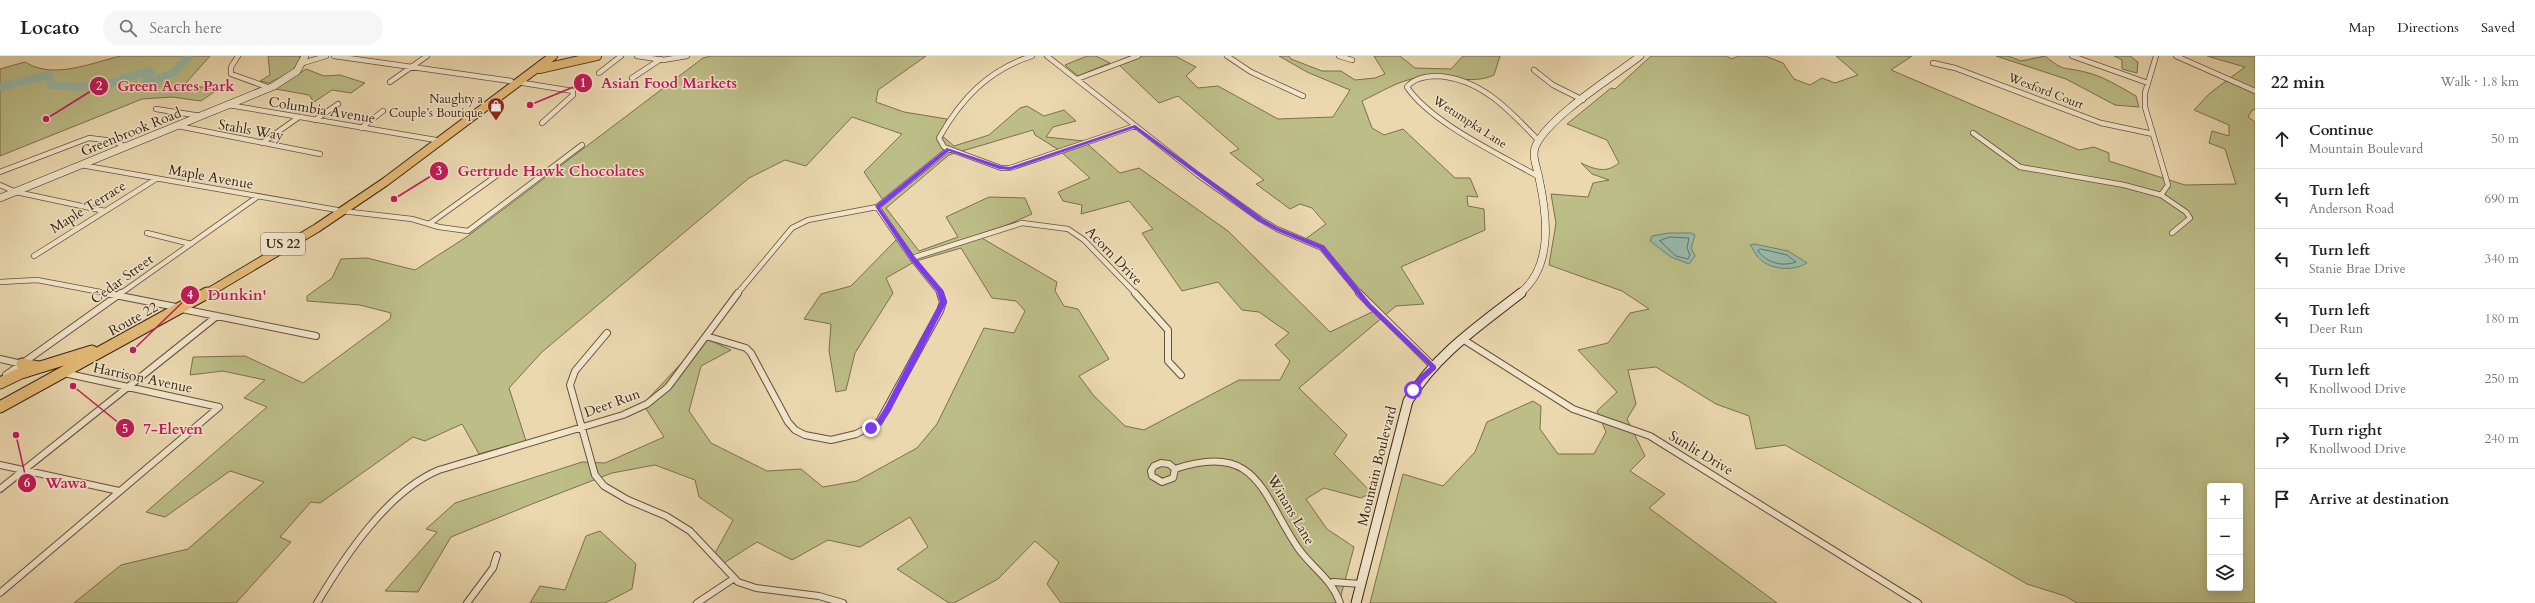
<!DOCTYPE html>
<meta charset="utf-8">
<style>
body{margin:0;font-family:Cardo,serif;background:#f6f6f6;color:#202124}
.controls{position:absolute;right:12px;bottom:12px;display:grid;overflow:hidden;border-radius:4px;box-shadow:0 2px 10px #0003}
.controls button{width:36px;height:36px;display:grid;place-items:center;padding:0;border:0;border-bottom:1px solid #e0e0e0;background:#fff;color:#202124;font:20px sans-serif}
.stop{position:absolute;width:12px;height:12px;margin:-9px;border:3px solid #7c3aed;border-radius:50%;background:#fff}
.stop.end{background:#7c3aed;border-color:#fff;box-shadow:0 1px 4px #0008}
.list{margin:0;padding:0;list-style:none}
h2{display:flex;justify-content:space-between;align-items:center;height:52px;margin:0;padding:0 16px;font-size:17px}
h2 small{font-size:13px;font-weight:400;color:#757577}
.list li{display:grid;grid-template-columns:26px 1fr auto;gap:12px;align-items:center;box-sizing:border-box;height:60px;padding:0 16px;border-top:1px solid #e0e0e0}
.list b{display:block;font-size:15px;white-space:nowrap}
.list p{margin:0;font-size:13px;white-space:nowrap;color:#757577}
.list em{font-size:13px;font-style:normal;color:#757577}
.icon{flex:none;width:22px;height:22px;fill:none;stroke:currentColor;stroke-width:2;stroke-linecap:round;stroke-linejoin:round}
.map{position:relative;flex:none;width:2255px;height:547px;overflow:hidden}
header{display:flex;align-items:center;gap:24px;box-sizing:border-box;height:56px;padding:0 20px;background:#fff;border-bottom:1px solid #e0e0e0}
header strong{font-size:19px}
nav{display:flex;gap:22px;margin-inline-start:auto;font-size:14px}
.search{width:280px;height:36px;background:#f6f6f6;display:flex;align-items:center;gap:10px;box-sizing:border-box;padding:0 14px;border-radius:22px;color:#757577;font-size:15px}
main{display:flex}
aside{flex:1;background:#fff}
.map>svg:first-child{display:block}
.green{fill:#bcbd87;stroke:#7b704f;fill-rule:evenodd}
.water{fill:#98baab;stroke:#727e70}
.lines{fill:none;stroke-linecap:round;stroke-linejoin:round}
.shore{stroke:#696f61;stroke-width:1}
.river{stroke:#98baab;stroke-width:8}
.street-far1-casing{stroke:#66513d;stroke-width:6}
.street-casing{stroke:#66513d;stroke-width:8}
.secondary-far1-casing{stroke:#3a2417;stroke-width:8}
.secondary-casing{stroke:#3a2417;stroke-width:11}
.highway-far1-casing{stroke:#3a2417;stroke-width:10}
.highway-casing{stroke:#3a2417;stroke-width:13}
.street-far1{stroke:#f2e6cb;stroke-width:4.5}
.street{stroke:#f2e6cb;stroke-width:6}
.secondary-far1{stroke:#f2e6cb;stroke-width:7}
.secondary{stroke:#f2e6cb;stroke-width:9}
.highway-far1{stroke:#e6bc78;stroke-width:8}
.highway{stroke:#e6bc78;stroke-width:11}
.route{fill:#7c3aed}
.labels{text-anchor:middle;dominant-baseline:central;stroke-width:3;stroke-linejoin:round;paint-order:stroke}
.far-street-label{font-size:12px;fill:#3a2417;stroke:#f2e6cb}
.far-poi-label{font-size:12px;fill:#3a2417;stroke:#f2e6cb;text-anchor:end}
.shield{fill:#f2e6cb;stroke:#715e4d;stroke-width:1}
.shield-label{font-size:13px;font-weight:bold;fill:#3a2417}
.street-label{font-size:14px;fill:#3a2417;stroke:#f2e6cb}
.leader{fill:none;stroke:#c2185b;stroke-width:1.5}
.callout-dot{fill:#c2185b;stroke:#f2e6cb;stroke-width:1.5}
.mark-label{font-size:12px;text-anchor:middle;font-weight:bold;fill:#fff}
.callout-label{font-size:15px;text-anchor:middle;font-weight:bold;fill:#c2185b;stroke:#f2e6cb;stroke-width:3;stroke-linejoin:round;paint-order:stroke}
</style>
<header>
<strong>Locato</strong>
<div class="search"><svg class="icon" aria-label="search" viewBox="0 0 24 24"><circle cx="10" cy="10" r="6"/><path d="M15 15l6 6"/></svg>Search here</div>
<nav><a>Map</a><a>Directions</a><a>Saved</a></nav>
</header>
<main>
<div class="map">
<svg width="2255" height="547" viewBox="0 0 2255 547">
<rect width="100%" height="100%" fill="#ebd8af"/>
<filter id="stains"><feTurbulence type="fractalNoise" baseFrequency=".005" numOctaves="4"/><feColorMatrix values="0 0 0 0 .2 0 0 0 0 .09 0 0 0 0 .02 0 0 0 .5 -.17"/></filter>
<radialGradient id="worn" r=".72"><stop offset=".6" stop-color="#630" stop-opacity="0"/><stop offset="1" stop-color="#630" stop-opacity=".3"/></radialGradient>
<path class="green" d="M 121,0 L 210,0 L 185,28 L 217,34 L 201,45 L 172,41 L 142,43 L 0,100 L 0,13 L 25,6 C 54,24 90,7 121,0 Z
M 268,0 L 300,0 C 298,18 278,21 269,27 L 260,25 L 270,19 Z
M 711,0 L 926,0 L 878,34 L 876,46 L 904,56 L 947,63 L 941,79 L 954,90 L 989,79 L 1020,52 L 1027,50 L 1044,60 L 1064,54 L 1076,65 L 1053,71 L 1046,81 L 1084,85 L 1120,117 L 1139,112 L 1228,175 L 1330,276 L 1374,255 L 1328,198 L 1304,184 L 1326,168 L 1312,152 L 1300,148 L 1290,153 L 1256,128 L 1264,124 L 1230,97 L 1239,93 L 1178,40 L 1159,47 L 1116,6 L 1130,0 L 1175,0 L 1196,11 L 1186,20 L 1198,32 L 1218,30 L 1278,63 L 1333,61 L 1350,34 L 1307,16 L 1279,0 L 1289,0 L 1291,3 L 1322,15 L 1341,15 L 1355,24 L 1375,22 L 1385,18 L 1374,0 L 1400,0 L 1415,12 L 1451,13 L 1463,0 L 1500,0 L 1494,19 C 1472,30 1441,17 1416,22 C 1398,25 1379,37 1362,45 L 1372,72 L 1384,79 L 1403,73 L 1455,122 L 1470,122 L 1478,141 L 1467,140 L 1468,150 L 1484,153 L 1485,174 L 1401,211 L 1424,248 L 1396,250 L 1299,332 L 1347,379 L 1334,398 L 1370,435 L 1369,438 L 1361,442 L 1324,432 L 1306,443 L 1327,473 L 1354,491 L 1339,547 L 1061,547 L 1047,528 L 1059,506 L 1035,485 L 998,523 L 954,547 L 949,547 L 897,513 L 928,491 L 910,461 L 860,491 L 828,484 L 792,504 L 757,486 L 724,507 L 715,497 L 733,464 L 699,441 L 695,424 L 655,409 L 612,417 L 532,448 L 451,481 L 418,536 L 385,535 L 437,476 L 426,473 L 455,447 L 582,406 L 605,407 L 664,381 L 643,348 L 705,282 L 731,294 L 701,310 L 689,355 L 711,387 L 767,415 L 801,413 L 823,431 L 857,425 L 917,392 L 937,368 L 984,272 L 1014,277 L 1025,255 L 1016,245 L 992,242 L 961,192 L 916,205 L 886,222 L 893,237 L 855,297 L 846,334 L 836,336 L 829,294 L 831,268 L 804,263 L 821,238 L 851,230 L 899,181 L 880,152 L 885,147 L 864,116 L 902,78 L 852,61 L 806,110 L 785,104 L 749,122 L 542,296 L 509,332 L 526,385 L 479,398 L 462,368 L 425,385 L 413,381 L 320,447 L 311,446 L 280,481 L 291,486 L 236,547 L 74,547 L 121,509 L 188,493 L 264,426 L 230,415 L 165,461 L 146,456 L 267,351 L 244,342 L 265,324 L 223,315 L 190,319 L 193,301 L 245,300 L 303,327 L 390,263 L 391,257 L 360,249 L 307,245 L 307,240 L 332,222 L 341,203 L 367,202 L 415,214 L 468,180 L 703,2 ZM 1033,74 L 1035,79 L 1059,94 L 1090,122 L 1058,136 L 1063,145 L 1082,149 L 1081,158 L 1129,145 L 1153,173 L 1142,177 L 1182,235 L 1218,226 L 1242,254 L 1259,256 L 1289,277 L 1275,289 L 1290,305 L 1280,324 L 1239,324 L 1144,374 L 1125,370 L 1094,340 L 1079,320 L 1109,303 L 1078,253 L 1064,250 L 1055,235 L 1057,226 L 980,181 L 1032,158 L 1025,142 L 989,141 L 946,161 L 958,181 L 919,195 L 886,152 L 949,99 Z
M 1087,0 L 1096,0 L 1110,7 L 1078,20 L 1065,9 Z
M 1651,0 L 1727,0 L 1731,3 L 1739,0 L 1765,0 L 1783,7 L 1794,23 L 1810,29 L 1822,22 L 1835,27 L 1858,19 L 1836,0 L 1912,0 L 1891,14 L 2079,94 L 2094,91 L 2109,97 L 2109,105 L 2185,129 L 2236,128 L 2225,93 L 2209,87 L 2212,75 L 2229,80 L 2229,69 L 2194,54 L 2210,37 L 2245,11 L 2207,0 L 2255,0 L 2255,54 L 2252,54 L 2248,61 L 2255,66 L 2255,547 L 2077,547 L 2065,540 L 2027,528 L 1785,389 L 1756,393 L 1749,360 L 1716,348 L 1656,311 L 1628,314 L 1636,348 L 1627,363 L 1645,400 L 1630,415 L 1665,438 L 1649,452 L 1777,547 L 1370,547 L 1403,418 L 1443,430 L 1475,396 L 1487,366 L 1533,345 L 1541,350 L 1540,373 L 1558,398 L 1594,398 L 1606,376 L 1597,355 L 1617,336 L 1578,294 L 1608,287 L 1630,257 L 1649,253 L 1622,235 L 1549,209 L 1556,167 L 1551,138 L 1588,141 L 1593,127 L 1609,124 L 1592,118 L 1581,107 C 1594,113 1606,118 1619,107 L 1607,84 L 1567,68 L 1611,32 L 1615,33 ZM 2210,430 L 2240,430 L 2240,532 L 2210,532 Z
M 1996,0 L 2008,0 L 2021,5 L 2045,0 C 2066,17 2062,10 2085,16 C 2103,20 2120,31 2136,40 L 2139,51 L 2115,49 L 2066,23 Z
M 2114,0 L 2130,0 L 2138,6 L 2137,17 L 2122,13 L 2122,4 Z
M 306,13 L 324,20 L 340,19 L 365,27 L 351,37 L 332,34 L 314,46 L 309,39 L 276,33 Z
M 600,475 L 636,508 L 632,533 L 605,547 L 530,547 L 540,530 L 565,534 L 586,480 Z"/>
<path class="water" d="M 1669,177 L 1691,177 L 1695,179 L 1691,192 L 1695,200 L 1689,208 L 1671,201 L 1650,185 L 1652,180 Z
M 1754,188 L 1788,195 L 1807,207 C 1793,216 1768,214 1757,200 C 1754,197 1753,192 1750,189 Z"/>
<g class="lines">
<path class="shore" d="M 1670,181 L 1689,182 L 1687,192 L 1690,199 L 1688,203 L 1676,200 L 1660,185 Z
M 1761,193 L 1787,199 L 1796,206 C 1782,211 1767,207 1758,195 Z"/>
<path class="river" d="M 0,31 L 50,19 L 51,29 L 78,31 L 105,29 L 147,15 L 151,16 L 146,23 L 151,26 L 173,17 L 189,0"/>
<g class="street-far1-casing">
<path id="street-far1" d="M 238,0 L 231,11 L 231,18 L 270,32
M 334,0 L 511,25
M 637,0 L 663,4 L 687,0
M 1032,0 C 988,14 961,43 939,82 L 944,91 L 1001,112 L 1010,112 L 1135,70
M 1047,0 L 1198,119 L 1260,163 L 1277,173 L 1322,192 L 1360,238
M 1227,0 L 1251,16 L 1303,40
M 1339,0 L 1352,4
M 2072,0 L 2148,27
M 2156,0 L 2145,37 L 2145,51 L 2168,129 L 2161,139 L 2186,156 L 2190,162 L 2172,177
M 2176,0 L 2255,35
M 303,7 L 326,0
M 1933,7 L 1955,12 L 2101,67 L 2153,78
M 1534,14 L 1553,29 L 1583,44
M 599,17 L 621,0
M 632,22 L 661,3
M 1077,23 L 1138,0
M 390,26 L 427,0
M 517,26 L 573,35 L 573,39 L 542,67
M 229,49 L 436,84
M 156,53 L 201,60
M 315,64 L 338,48
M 178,70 L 320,98
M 361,72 L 383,55
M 1973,77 L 2020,111 L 2124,129 L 2161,139
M 1539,85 C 1510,55 1482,23 1438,20 C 1427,20 1414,22 1407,31 C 1431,67 1501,99 1539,121
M 262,87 L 299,61
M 81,109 L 337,154
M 0,116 L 89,82 L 114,85 L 126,91
M 0,129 L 16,136 L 105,155
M 877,151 L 912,202 L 941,238
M 342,155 L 412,163 L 439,171 L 468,175 L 582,89
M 429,168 L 496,120
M 147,177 L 191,188
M 34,200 L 156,123
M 912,202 L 1022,167 L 1068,173 L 1084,184 L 1136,238
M 0,226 L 37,224 L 111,238
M 120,238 L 257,141
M 737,238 L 792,172 L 808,164 L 877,151 L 949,93"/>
</g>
<g class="street-casing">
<path id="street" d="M 105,237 L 176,251
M 1135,237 L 1168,274 L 1168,305 L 1181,319
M 1359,237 L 1434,311
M 182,253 L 316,280
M 607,277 L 575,315 L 570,329 L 595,419 L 604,430 L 628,444 L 666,460 L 690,475 L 738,526 L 756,532 L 819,540 L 843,547
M 706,280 L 746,292 L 751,297 L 788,366 L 795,374 L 805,379 L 831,384 L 856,378 L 879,366 L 940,255 L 943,246 L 940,237
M 1464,284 L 1573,353 L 1650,380 L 1918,547
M 0,303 L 22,308
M 6,319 L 121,237
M 1161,407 L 1169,408 L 1175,413 L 1173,422 L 1162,426 L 1152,420 L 1151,415 L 1154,410 Z
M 0,409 L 119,435
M 1175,413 C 1258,385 1262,439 1298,492 C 1312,512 1332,523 1340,547
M 0,433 L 217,260
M 1333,526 L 1361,528
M 0,537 L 219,351 L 64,317
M 317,547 C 345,500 388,435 439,414 L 623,359 L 647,348 L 668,331 L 738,237
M 467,547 L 493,512 L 497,499
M 697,547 L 733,523"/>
</g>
<g class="secondary-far1-casing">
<path id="secondary-far1" d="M 0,142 L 274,30 L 297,15 L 305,0
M 1519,238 C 1554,211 1547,159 1539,122 C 1537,111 1531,99 1536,89 C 1551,59 1613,21 1640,0"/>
</g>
<g class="secondary-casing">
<path id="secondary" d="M 1356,547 L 1408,345 C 1435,299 1480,269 1521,237"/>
</g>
<g class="highway-far1-casing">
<path id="highway-far1" d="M 540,13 L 597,0
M 206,238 L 317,172 L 385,126 L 553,0"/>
</g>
<g class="highway-casing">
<path id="highway" d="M 22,308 L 38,311
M 0,327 L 21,317 L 92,295
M 0,351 L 207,237"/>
</g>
<use href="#street-far1" class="street-far1"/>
<use href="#street" class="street"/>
<use href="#secondary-far1" class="secondary-far1"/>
<use href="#secondary" class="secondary"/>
<use href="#highway-far1" class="highway-far1"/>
<use href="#highway" class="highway"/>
</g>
<path class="route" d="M 1135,69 L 1262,162 L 1279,172 L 1324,190 L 1371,248 L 1436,310 L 1436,313 L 1423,325 L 1416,336 L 1411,336 L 1418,321 L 1430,311 L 1367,251 L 1320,193 L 1275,174 L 1258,165 L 1134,72 L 1010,114 L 999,113 L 949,95 L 880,152 L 915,201 L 943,234 L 947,246 L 890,356 C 885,363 878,376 868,374 L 868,371 L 877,364 L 884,353 L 940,246 L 937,236 L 910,203 L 875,150 L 947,92 L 1001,110 L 1010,111 Z"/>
<defs>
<g id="shop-pin" transform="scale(0.9)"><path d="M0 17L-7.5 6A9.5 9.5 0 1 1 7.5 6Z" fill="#8f2418" stroke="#f2e6cb"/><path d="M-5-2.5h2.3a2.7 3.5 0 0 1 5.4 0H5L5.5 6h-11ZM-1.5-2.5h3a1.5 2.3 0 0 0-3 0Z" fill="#fff"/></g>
</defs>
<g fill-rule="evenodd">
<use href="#shop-pin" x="496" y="50"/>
</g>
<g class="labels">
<g class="far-street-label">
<text transform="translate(2046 35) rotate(21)">Wexford Court</text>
<text transform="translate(1470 66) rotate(33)">Wetumpka Lane</text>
</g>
<g class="far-poi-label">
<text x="483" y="43">Naughty a<tspan x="483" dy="14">Couple’s Boutique</tspan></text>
</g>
<rect class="shield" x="261" y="177" width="44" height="22" rx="3"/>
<g class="shield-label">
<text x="283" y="188">US 22</text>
</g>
<g class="street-label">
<text transform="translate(322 54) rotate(9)">Columbia Avenue</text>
<text transform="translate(251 74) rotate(10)">Stahls Way</text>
<text transform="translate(131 76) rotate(-22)">Greenbrook Road</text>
<text transform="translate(211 121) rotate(10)">Maple Avenue</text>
<text transform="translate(88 151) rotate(-32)">Maple Terrace</text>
<text transform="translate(1114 200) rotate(46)">Acorn Drive</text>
<text transform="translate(122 223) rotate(-36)">Cedar Street</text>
<text transform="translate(133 263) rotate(-29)">Route 22</text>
<text transform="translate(143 322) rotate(12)">Harrison Avenue</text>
<text transform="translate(612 347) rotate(-20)">Deer Run</text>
<text transform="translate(1701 397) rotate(31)">Sunlit Drive</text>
<text transform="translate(1377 410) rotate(-76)">Mountain Boulevard</text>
<text transform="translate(1291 454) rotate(59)">Winans Lane</text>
</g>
</g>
<path class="leader" d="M530 49L583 27M46 63L99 30M394 143L439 115M133 294L190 239M73 330L125 372M16 379L27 427"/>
<g class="callout-dot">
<circle cx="530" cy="49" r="4"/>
<circle cx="46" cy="63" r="4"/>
<circle cx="394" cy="143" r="4"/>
<circle cx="133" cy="294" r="4"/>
<circle cx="73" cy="330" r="4"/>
<circle cx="16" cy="379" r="4"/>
<circle cx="583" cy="27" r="10"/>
<circle cx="99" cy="30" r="10"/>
<circle cx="439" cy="115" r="10"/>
<circle cx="190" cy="239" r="10"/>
<circle cx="125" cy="372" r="10"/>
<circle cx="27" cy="427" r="10"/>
</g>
<g class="mark-label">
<text x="583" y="31">1</text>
<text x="99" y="34">2</text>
<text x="439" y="119">3</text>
<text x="190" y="243">4</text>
<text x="125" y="377">5</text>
<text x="27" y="431">6</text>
</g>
<g class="callout-label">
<text x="669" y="32">Asian Food Markets</text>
<text x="176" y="35">Green Acres Park</text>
<text x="551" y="120">Gertrude Hawk Chocolates</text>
<text x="237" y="244">Dunkin'</text>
<text x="173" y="378">7-Eleven</text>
<text x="66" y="432">Wawa</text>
</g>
<rect width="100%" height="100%" filter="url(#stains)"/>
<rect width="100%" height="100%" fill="url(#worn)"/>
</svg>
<div class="controls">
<button>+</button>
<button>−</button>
<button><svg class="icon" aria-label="layers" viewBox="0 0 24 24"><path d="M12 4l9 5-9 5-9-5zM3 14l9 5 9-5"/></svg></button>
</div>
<div class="stop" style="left:1413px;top:334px"></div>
<div class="stop end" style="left:871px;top:372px"></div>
</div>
<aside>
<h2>22 min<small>Walk · 1.8 km</small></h2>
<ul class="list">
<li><svg class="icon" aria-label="ahead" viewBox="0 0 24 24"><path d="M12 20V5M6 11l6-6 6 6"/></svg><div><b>Continue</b><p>Mountain Boulevard</p></div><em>50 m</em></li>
<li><svg class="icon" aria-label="left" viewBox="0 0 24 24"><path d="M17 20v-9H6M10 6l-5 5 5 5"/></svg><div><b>Turn left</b><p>Anderson Road</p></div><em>690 m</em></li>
<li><svg class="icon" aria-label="left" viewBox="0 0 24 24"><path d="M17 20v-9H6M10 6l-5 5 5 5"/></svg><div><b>Turn left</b><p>Stanie Brae Drive</p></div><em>340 m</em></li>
<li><svg class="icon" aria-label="left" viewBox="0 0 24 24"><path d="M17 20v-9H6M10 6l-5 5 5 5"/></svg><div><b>Turn left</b><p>Deer Run</p></div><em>180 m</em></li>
<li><svg class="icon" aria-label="left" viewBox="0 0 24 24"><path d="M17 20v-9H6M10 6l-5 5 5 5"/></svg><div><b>Turn left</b><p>Knollwood Drive</p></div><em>250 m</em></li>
<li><svg class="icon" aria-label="right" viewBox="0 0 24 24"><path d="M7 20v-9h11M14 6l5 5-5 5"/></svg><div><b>Turn right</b><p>Knollwood Drive</p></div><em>240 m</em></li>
<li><svg class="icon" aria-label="arrive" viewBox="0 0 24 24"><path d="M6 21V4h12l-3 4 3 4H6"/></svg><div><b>Arrive at destination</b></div></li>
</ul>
</aside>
</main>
